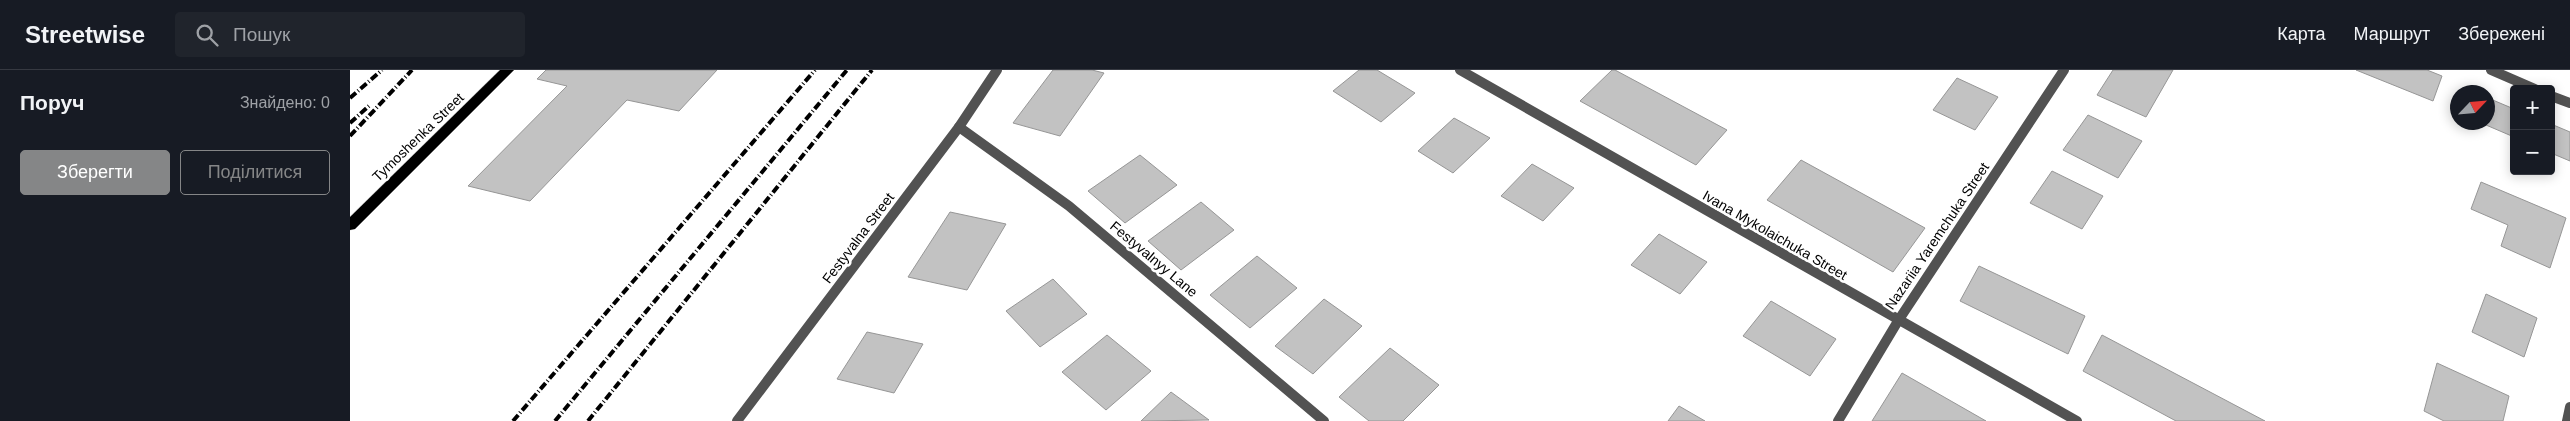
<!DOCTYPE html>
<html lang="uk">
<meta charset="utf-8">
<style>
body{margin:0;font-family:Arial,sans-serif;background:#20242c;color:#f1f3f6}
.controls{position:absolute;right:15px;top:15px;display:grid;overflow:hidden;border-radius:5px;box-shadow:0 2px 12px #0003}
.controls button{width:45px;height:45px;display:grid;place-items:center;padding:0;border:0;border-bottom:1px solid #363941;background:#171b24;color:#f1f3f6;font:25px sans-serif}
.compass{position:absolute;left:2100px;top:15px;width:45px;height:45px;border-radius:50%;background:#171b24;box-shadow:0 2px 12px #0003;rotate:64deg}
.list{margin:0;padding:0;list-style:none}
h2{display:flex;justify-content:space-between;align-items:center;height:65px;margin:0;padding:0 20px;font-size:21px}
h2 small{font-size:16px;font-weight:400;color:#9ea1a6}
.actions{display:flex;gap:10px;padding:15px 20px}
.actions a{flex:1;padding:11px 0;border:1px solid #858687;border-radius:5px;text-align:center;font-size:18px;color:#858687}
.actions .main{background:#858687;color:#fff}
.icon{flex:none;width:28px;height:28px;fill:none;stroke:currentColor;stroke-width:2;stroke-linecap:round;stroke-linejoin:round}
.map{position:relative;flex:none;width:2220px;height:351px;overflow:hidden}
header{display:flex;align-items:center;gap:30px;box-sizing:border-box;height:70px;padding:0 25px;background:#171b24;border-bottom:1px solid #363941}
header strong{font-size:24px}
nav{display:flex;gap:28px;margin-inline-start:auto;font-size:18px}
.search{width:350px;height:45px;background:#20242c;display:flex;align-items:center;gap:12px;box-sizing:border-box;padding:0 18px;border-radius:5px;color:#9ea1a6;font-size:19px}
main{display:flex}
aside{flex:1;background:#171b24}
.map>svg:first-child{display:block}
.building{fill:#c2c2c2;stroke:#969696}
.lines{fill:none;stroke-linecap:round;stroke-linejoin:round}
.trunk-casing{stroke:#dbdbdb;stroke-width:1}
.minor{stroke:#525252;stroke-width:10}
.tertiary{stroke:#525252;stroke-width:10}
.trunk{fill:#000;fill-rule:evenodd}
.rail{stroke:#000;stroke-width:4;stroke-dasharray:8 2.5 1 2.5;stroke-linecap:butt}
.labels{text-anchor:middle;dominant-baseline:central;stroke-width:5;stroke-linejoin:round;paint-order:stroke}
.street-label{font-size:14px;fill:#000;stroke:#fff}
</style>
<header>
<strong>Streetwise</strong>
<div class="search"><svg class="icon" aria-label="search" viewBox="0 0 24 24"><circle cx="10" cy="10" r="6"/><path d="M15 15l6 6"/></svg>Пошук</div>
<nav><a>Карта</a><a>Маршрут</a><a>Збережені</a></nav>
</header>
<main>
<aside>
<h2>Поруч<small>Знайдено: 0</small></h2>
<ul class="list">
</ul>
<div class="actions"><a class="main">Зберегти</a><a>Поділитися</a></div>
</aside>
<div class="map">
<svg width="2220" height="351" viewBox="0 0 2220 351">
<rect width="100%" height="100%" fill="#fff"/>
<path class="building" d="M 196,0 L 367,0 L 329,41 L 277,30 L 180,131 L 118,116 L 217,16 L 187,9 Z
M 703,0 L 742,0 L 754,3 L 710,66 L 663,53 Z
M 1009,0 L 1027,0 L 1065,23 L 1031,52 L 983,21 Z
M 1262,0 L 1265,0 L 1377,60 L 1346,95 L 1230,31 Z
M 1763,0 L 1823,0 L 1796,47 L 1747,25 Z
M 2006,0 L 2077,0 L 2092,6 L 2083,31 Z
M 1607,8 L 1648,27 L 1625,60 L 1583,40 Z
M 2138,28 L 2164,39 L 2164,67 L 2129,52 L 2138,52 Z
M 1738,45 L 1792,71 L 1768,108 L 1713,80 Z
M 1104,48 L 1140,68 L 1103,103 L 1068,81 Z
M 2201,54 L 2220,62 L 2220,91 L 2201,83 Z
M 790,85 L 827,115 L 775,153 L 738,121 Z
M 1451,90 L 1575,158 L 1543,202 L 1417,130 Z
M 1182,94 L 1224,118 L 1193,151 L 1151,126 Z
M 1702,101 L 1753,126 L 1732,159 L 1680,133 Z
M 2131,112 L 2216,148 L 2200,198 L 2151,176 L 2158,155 L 2121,139 Z
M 851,132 L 884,160 L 831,200 L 798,171 Z
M 600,142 L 656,154 L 617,220 L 558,207 Z
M 1309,164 L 1357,192 L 1330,224 L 1281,195 Z
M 907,186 L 947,218 L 900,258 L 860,225 Z
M 1629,196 L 1735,246 L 1718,284 L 1610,231 Z
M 703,209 L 737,244 L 690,277 L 656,241 Z
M 2136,224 L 2187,248 L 2174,287 L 2122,262 Z
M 974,229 L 1012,256 L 963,304 L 925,276 Z
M 1421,231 L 1486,269 L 1460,306 L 1393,266 Z
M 517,262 L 573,274 L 544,323 L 487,309 Z
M 757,265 L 801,301 L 756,340 L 712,302 Z
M 1752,265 L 1915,351 L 1826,351 L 1733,301 Z
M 1040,278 L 1089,315 L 1053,351 L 1019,351 L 989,327 Z
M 2087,293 L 2159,326 L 2153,351 L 2094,351 L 2074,341 Z
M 1552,303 L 1636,351 L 1522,351 Z
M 821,322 L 859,350 L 791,351 Z
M 1329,336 L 1355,351 L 1318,351 Z"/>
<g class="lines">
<g class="trunk-casing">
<path id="trunk" d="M 150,0 L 164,0 L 5,159 L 0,160 L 0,147 Z"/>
</g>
<path class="minor" d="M 1110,0 L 1727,351
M 2141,0 L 2185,19
M 2201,26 L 2220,33
M 609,57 L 719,136 L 974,351
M 1488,351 L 1548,251 L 1714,0
M 2217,351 L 2220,337"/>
<path class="tertiary" d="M 387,351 L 609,57 L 647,0"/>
<use href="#trunk" class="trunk"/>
<path class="rail" d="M 0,28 L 32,0
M 0,53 L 20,35
M 0,66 L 62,0
M 163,351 L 465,0
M 205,351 L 497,0
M 238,351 L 522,0"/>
</g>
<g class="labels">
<g class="street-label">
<text transform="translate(68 67) rotate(-44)">Tymoshenka Street</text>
<text transform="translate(1425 165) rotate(30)">Ivana Mykolaichuka Street</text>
<text transform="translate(1587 166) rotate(-56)">Nazariia Yaremchuka Street</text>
<text transform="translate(508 168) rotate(-53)">Festyvalna Street</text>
<text transform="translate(804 189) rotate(40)">Festyvalnyy Lane</text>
</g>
</g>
</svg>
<div class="controls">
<button>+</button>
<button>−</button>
</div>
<svg class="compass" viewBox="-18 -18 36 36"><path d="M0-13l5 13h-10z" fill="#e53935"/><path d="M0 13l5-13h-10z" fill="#9ea1a6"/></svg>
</div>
</main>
